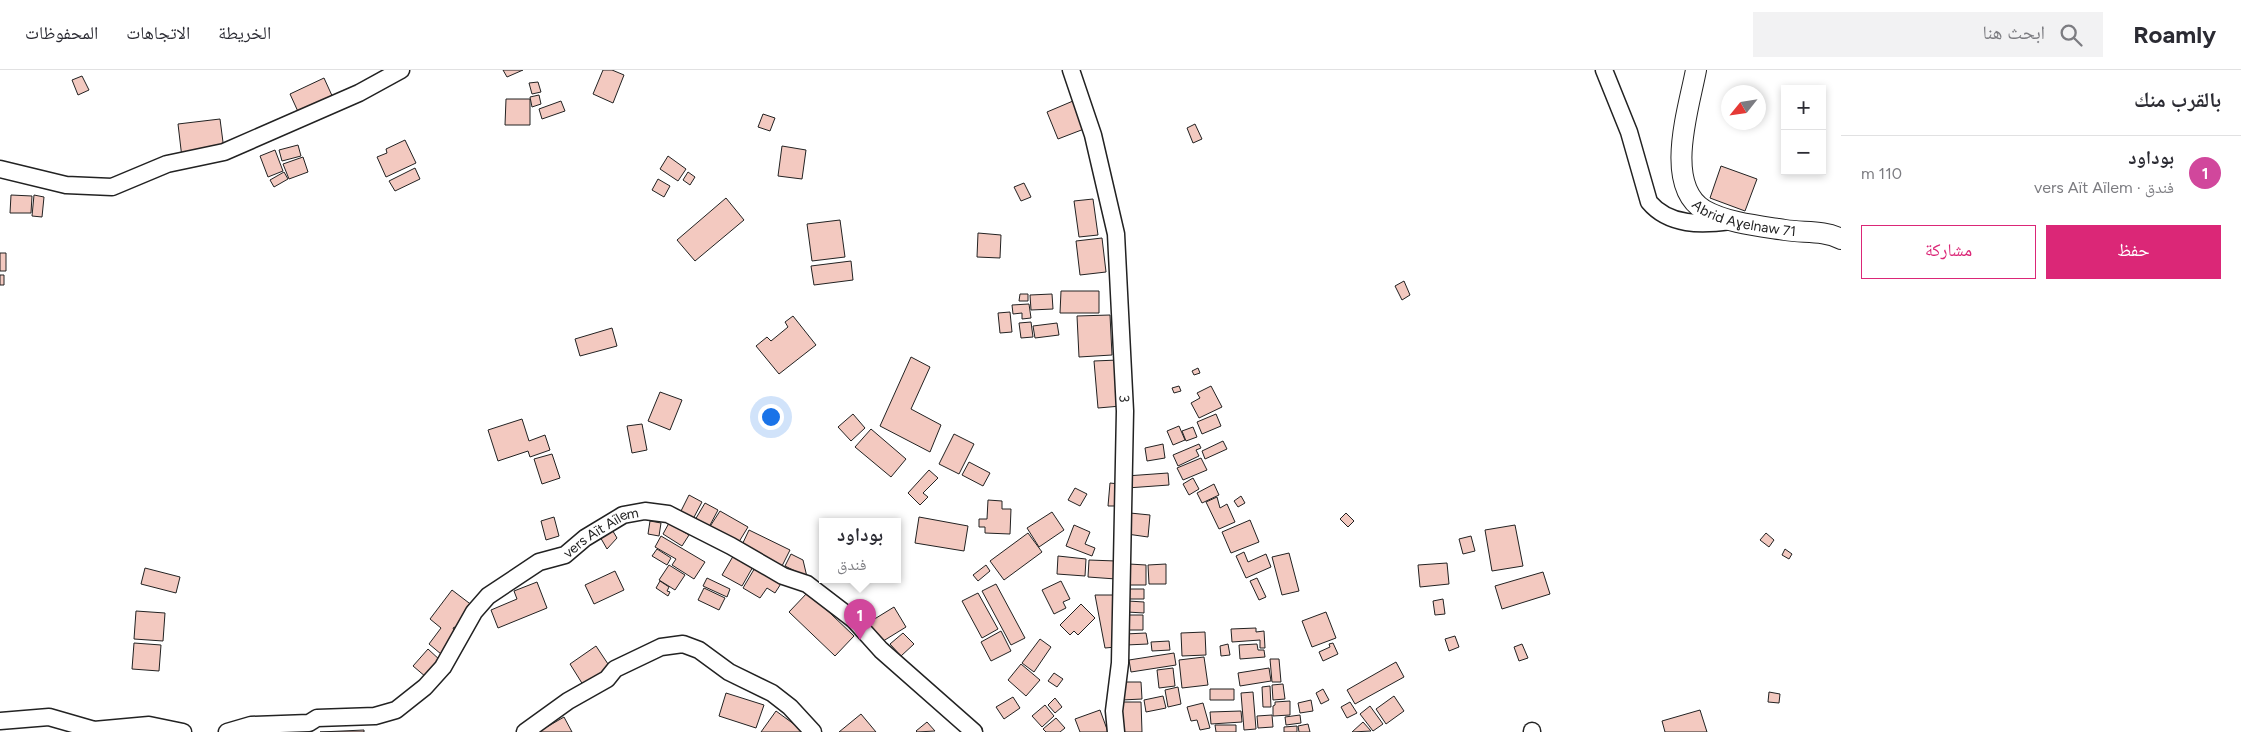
<!DOCTYPE html>
<html lang="ar">
<meta charset="utf-8">
<style>
body{margin:0;font-family:Figtree,"Noto Naskh Arabic",sans-serif;background:#f2f2f3;color:#2b2b33;direction:rtl}
.controls{position:absolute;right:15px;top:15px;display:grid;overflow:hidden;border-radius:0px;box-shadow:0 2px 8px #0003}
.controls button{width:45px;height:45px;display:grid;place-items:center;padding:0;border:0;border-bottom:1px solid #e1e1e2;background:#fff;color:#2b2b33;font:25px sans-serif}
.compass{position:absolute;left:1721px;top:15px;width:45px;height:45px;border-radius:50%;background:#fff;box-shadow:0 2px 8px #0003;rotate:240deg}
.you{position:absolute;left:770px;top:346px;width:18px;height:18px;margin:-12px;border:4px solid #fff;border-radius:50%;background:#1a73e8;box-shadow:0 0 0 8px #1a73e833}
.badge{display:grid;place-items:center;width:32px;height:32px;border-radius:50%;background:#db2777;color:#fff;font-size:16px;font-weight:700}
.pin{position:absolute;translate:-50% -41px;filter:drop-shadow(0 1px 2px #0008)}
.pin::after{content:'';position:absolute;top:26px;width:18px;height:15px;background:inherit;clip-path:polygon(0 0,100% 0,50% 100%)}
.popup{position:absolute;left:819px;top:448px;width:82px;height:65px;box-sizing:border-box;display:grid;place-content:center;border-radius:0px;background:#fff;filter:drop-shadow(0 1px 4px #0005);font-size:16px;white-space:nowrap;color:#7c7c81}
.popup b{font-size:19px;color:#2b2b33}
.popup::after{content:'';position:absolute;left:50%;top:100%;margin-left:-10px;border:10px solid transparent;border-top-color:#fff}
.list{margin:0;padding:0;list-style:none}
h2{display:flex;justify-content:space-between;align-items:center;height:65px;margin:0;padding:0 20px;font-size:21px}
h2 small{font-size:16px;font-weight:400;color:#7c7c81}
.list li{display:grid;grid-template-columns:32px 1fr auto;gap:15px;align-items:center;box-sizing:border-box;height:75px;padding:0 20px;border-top:1px solid #e1e1e2}
.list b{display:block;font-size:19px;white-space:nowrap}
.list p{margin:0;font-size:16px;white-space:nowrap;color:#7c7c81}
.list em{font-size:16px;font-style:normal;color:#7c7c81}
.actions{display:flex;gap:10px;padding:15px 20px}
.actions a{flex:1;padding:11px 0;border:1px solid #db2777;border-radius:0px;text-align:center;font-size:18px;color:#db2777}
.actions .main{background:#db2777;color:#fff}
.icon{flex:none;width:28px;height:28px;fill:none;stroke:currentColor;stroke-width:2;stroke-linecap:round;stroke-linejoin:round}
.map{position:relative;flex:none;width:1841px;height:662px;overflow:hidden;direction:ltr}
header{display:flex;align-items:center;gap:30px;box-sizing:border-box;height:70px;padding:0 25px;background:#fff;border-bottom:1px solid #e1e1e2}
header strong{font-size:24px}
nav{display:flex;gap:28px;margin-inline-start:auto;font-size:18px}
.search{width:350px;height:45px;background:#f2f2f3;display:flex;align-items:center;gap:12px;box-sizing:border-box;padding:0 18px;border-radius:0px;color:#7c7c81;font-size:19px}
main{display:flex}
aside{flex:1;background:#fff}
.map>svg:first-child{display:block}
.building{fill:#f3c9c0;stroke:#222}
.lines{fill:none;stroke-linecap:round;stroke-linejoin:round}
.minor-casing{stroke:#222;stroke-width:19}
.major-casing{stroke:#222;stroke-width:22}
.minor{stroke:#fff;stroke-width:16}
.major{stroke:#fff;stroke-width:20}
.labels{text-anchor:middle;dominant-baseline:central;stroke-width:4;stroke-linejoin:round;paint-order:stroke}
.street-label{font-size:14px;fill:#222;stroke:#fff}
</style>
<header>
<strong>Roamly</strong>
<div class="search"><svg class="icon" aria-label="search" viewBox="0 0 24 24"><circle cx="10" cy="10" r="6"/><path d="M15 15l6 6"/></svg>ابحث هنا</div>
<nav><a>الخريطة</a><a>الاتجاهات</a><a>المحفوظات</a></nav>
</header>
<main>
<aside>
<h2>بالقرب منك<small></small></h2>
<ul class="list">
<li><span class="badge" style="background:#d1479c">1</span><div><b>بوداود</b><p>فندق · vers Aït Aïlem</p></div><em>110 m</em></li>
</ul>
<div class="actions"><a class="main">حفظ</a><a>مشاركة</a></div>
</aside>
<div class="map">
<svg width="1841" height="662" viewBox="0 0 1841 662">
<rect width="100%" height="100%" fill="#fff"/>
<path class="building" d="M 503,0 L 523,0 L 507,7 Z
M 603,0 L 612,0 L 624,5 L 613,33 L 593,24 Z
M 82,6 L 89,20 L 78,25 L 72,10 Z
M 324,8 L 334,30 L 300,46 L 290,24 Z
M 538,12 L 541,22 L 532,24 L 529,13 Z
M 539,25 L 541,34 L 532,37 L 530,27 Z
M 506,29 L 530,29 L 530,55 L 505,55 Z
M 561,31 L 565,41 L 542,49 L 539,39 Z
M 1073,31 L 1084,59 L 1058,69 L 1047,42 Z
M 763,44 L 775,48 L 770,61 L 758,57 Z
M 220,49 L 224,80 L 182,88 L 178,54 Z
M 1195,54 L 1202,69 L 1193,73 L 1187,58 Z
M 405,70 L 416,93 L 386,107 L 377,87 L 387,83 L 386,79 Z
M 298,75 L 301,86 L 282,91 L 279,80 Z
M 782,76 L 806,80 L 802,109 L 778,106 Z
M 275,80 L 283,101 L 268,107 L 260,86 Z
M 668,86 L 686,99 L 678,111 L 660,99 Z
M 303,87 L 308,102 L 289,109 L 283,94 Z
M 1721,96 L 1757,109 L 1745,141 L 1710,128 Z
M 415,98 L 420,109 L 395,121 L 389,111 Z
M 284,102 L 288,109 L 274,117 L 270,110 Z
M 688,102 L 695,107 L 690,115 L 683,110 Z
M 658,109 L 670,116 L 664,127 L 652,120 Z
M 1024,113 L 1031,127 L 1021,131 L 1014,117 Z
M 11,125 L 32,126 L 31,143 L 10,143 Z
M 34,125 L 44,127 L 42,147 L 32,146 Z
M 726,128 L 744,150 L 695,191 L 677,170 Z
M 1093,129 L 1098,165 L 1079,167 L 1074,131 Z
M 840,150 L 845,187 L 812,191 L 807,154 Z
M 978,163 L 1001,165 L 1000,188 L 977,187 Z
M 1102,168 L 1106,202 L 1080,205 L 1076,171 Z
M 0,183 L 6,183 L 6,201 L 0,201 Z
M 851,191 L 853,210 L 814,215 L 811,196 Z
M 0,205 L 4,205 L 4,215 L 0,215 Z
M 1404,211 L 1410,225 L 1402,230 L 1395,216 Z
M 1061,221 L 1099,221 L 1099,243 L 1060,243 Z
M 1020,224 L 1028,224 L 1028,231 L 1019,231 Z
M 1052,224 L 1053,239 L 1031,240 L 1030,225 Z
M 1029,234 L 1031,248 L 1022,249 L 1022,243 L 1013,244 L 1012,235 Z
M 1010,242 L 1012,262 L 1000,263 L 998,243 Z
M 1110,245 L 1112,285 L 1079,287 L 1077,246 Z
M 793,246 L 816,275 L 779,304 L 756,276 L 767,267 L 771,271 L 788,257 L 785,252 Z
M 1031,252 L 1033,267 L 1021,268 L 1019,253 Z
M 1057,253 L 1059,265 L 1035,268 L 1033,256 Z
M 612,258 L 617,276 L 580,286 L 575,269 Z
M 911,287 L 930,297 L 911,339 L 941,355 L 930,382 L 880,356 Z
M 1118,290 L 1121,336 L 1098,338 L 1094,291 Z
M 1198,298 L 1200,303 L 1194,305 L 1192,301 Z
M 1179,316 L 1181,321 L 1174,323 L 1172,318 Z
M 1211,316 L 1222,337 L 1199,348 L 1191,333 L 1200,328 L 1197,323 Z
M 660,322 L 682,330 L 670,360 L 648,351 Z
M 853,344 L 865,358 L 851,371 L 838,357 Z
M 1216,344 L 1221,356 L 1202,364 L 1197,352 Z
M 522,349 L 529,371 L 545,365 L 550,380 L 530,387 L 528,381 L 498,391 L 488,360 Z
M 642,354 L 647,380 L 632,383 L 627,356 Z
M 1179,356 L 1185,370 L 1173,375 L 1167,361 Z
M 1193,357 L 1197,367 L 1186,371 L 1182,361 Z
M 871,359 L 906,389 L 891,407 L 855,377 Z
M 954,364 L 974,374 L 959,404 L 939,394 Z
M 1223,371 L 1227,379 L 1205,389 L 1202,381 Z
M 1163,374 L 1165,388 L 1147,391 L 1145,378 Z
M 1199,374 L 1201,378 L 1196,380 L 1199,386 L 1178,396 L 1173,385 Z
M 552,384 L 560,408 L 542,414 L 534,389 Z
M 1201,388 L 1207,400 L 1183,410 L 1177,398 Z
M 969,392 L 990,403 L 983,416 L 962,405 Z
M 929,400 L 938,408 L 923,423 L 928,427 L 920,435 L 908,423 Z
M 1168,403 L 1169,415 L 1127,418 L 1126,406 Z
M 1193,408 L 1199,419 L 1189,425 L 1183,414 Z
M 1110,413 L 1119,414 L 1118,436 L 1108,436 Z
M 1214,414 L 1219,425 L 1202,433 L 1197,423 Z
M 1075,418 L 1087,424 L 1080,436 L 1068,430 Z
M 689,425 L 702,432 L 693,449 L 680,443 Z
M 1241,426 L 1245,433 L 1238,437 L 1234,431 Z
M 1217,427 L 1220,438 L 1227,434 L 1235,452 L 1219,459 L 1206,432 Z
M 988,430 L 1002,431 L 1002,439 L 1011,439 L 1010,464 L 985,463 L 985,457 L 979,457 L 979,449 L 987,449 Z
M 705,433 L 718,440 L 709,457 L 695,450 Z
M 720,441 L 748,457 L 737,475 L 709,458 Z
M 1052,442 L 1064,460 L 1039,477 L 1027,458 Z
M 1130,443 L 1150,445 L 1148,467 L 1127,464 Z
M 1346,443 L 1354,451 L 1348,457 L 1340,449 Z
M 554,447 L 559,466 L 546,470 L 541,451 Z
M 919,447 L 968,456 L 964,481 L 915,473 Z
M 1250,450 L 1259,472 L 1231,483 L 1222,462 Z
M 650,451 L 661,453 L 659,466 L 648,464 Z
M 669,453 L 689,465 L 682,476 L 663,464 Z
M 1074,455 L 1090,462 L 1085,474 L 1095,478 L 1092,486 L 1066,476 Z
M 1515,455 L 1523,496 L 1492,501 L 1485,460 Z
M 611,458 L 617,468 L 607,479 L 599,465 Z
M 749,460 L 790,480 L 782,496 L 741,477 Z
M 1028,463 L 1042,482 L 1004,510 L 990,491 Z
M 1766,463 L 1774,470 L 1769,477 L 1760,470 Z
M 661,466 L 705,492 L 694,509 L 672,495 L 676,489 L 655,477 Z
M 1471,466 L 1475,481 L 1463,484 L 1459,469 Z
M 657,479 L 671,488 L 667,495 L 652,486 Z
M 1785,479 L 1792,484 L 1789,489 L 1782,485 Z
M 1244,482 L 1248,492 L 1266,484 L 1271,497 L 1246,508 L 1236,486 Z
M 735,483 L 754,495 L 742,516 L 722,505 Z
M 1289,483 L 1299,521 L 1282,525 L 1272,487 Z
M 791,484 L 803,490 L 807,507 L 785,496 Z
M 1058,486 L 1086,489 L 1085,506 L 1057,504 Z
M 1089,490 L 1116,491 L 1116,509 L 1088,507 Z
M 1447,493 L 1449,514 L 1420,517 L 1418,495 Z
M 1129,494 L 1146,495 L 1146,515 L 1128,515 Z
M 1166,494 L 1166,514 L 1149,514 L 1148,495 Z
M 669,495 L 685,505 L 675,520 L 659,510 Z
M 986,495 L 990,501 L 978,511 L 973,505 Z
M 756,496 L 782,512 L 775,523 L 767,518 L 760,528 L 743,518 Z
M 145,498 L 180,507 L 176,523 L 141,514 Z
M 615,501 L 624,520 L 594,534 L 585,515 Z
M 1543,502 L 1550,524 L 1502,539 L 1495,516 Z
M 707,508 L 730,519 L 727,527 L 703,516 Z
M 1257,508 L 1266,527 L 1259,530 L 1250,511 Z
M 660,511 L 669,517 L 667,521 L 670,522 L 668,526 L 656,518 Z
M 1061,511 L 1070,529 L 1063,532 L 1066,538 L 1054,544 L 1042,520 Z
M 537,512 L 547,538 L 498,558 L 491,540 L 517,529 L 514,521 Z
M 996,514 L 1025,568 L 1011,575 L 982,521 Z
M 704,518 L 725,528 L 719,540 L 698,530 Z
M 1128,519 L 1144,519 L 1144,529 L 1128,529 Z
M 452,520 L 473,536 L 456,558 L 454,557 L 453,559 L 458,563 L 441,584 L 429,574 L 441,558 L 430,549 Z
M 808,522 L 854,566 L 835,586 L 789,542 Z
M 978,523 L 998,559 L 982,568 L 962,531 Z
M 1095,525 L 1115,525 L 1116,577 L 1105,578 Z
M 1443,529 L 1445,544 L 1435,545 L 1433,531 Z
M 1128,531 L 1144,532 L 1144,543 L 1127,542 Z
M 1081,534 L 1095,548 L 1078,565 L 1074,561 L 1070,565 L 1060,555 Z
M 894,537 L 906,557 L 880,573 L 868,553 Z
M 136,541 L 165,543 L 163,571 L 134,569 Z
M 1326,542 L 1336,568 L 1312,577 L 1302,551 Z
M 1127,545 L 1143,545 L 1143,560 L 1127,560 Z
M 1256,558 L 1256,562 L 1264,561 L 1265,578 L 1260,578 L 1260,570 L 1232,572 L 1231,559 Z
M 1001,561 L 1011,581 L 991,591 L 981,572 Z
M 1205,562 L 1206,585 L 1182,586 L 1181,563 Z
M 903,563 L 914,574 L 901,586 L 890,574 Z
M 1146,563 L 1148,574 L 1126,575 L 1125,564 Z
M 1455,566 L 1459,577 L 1449,581 L 1445,569 Z
M 1040,569 L 1051,577 L 1034,602 L 1022,593 Z
M 1169,571 L 1170,580 L 1152,581 L 1151,572 Z
M 134,573 L 161,575 L 159,601 L 132,599 Z
M 1333,573 L 1338,584 L 1323,591 L 1319,582 L 1330,577 L 1329,574 Z
M 1228,574 L 1230,585 L 1221,586 L 1220,576 Z
M 1257,574 L 1258,580 L 1264,580 L 1265,587 L 1240,589 L 1239,575 Z
M 1522,574 L 1528,588 L 1519,591 L 1514,577 Z
M 596,576 L 612,600 L 585,618 L 570,594 Z
M 428,579 L 441,591 L 426,607 L 413,596 Z
M 1174,583 L 1176,595 L 1131,602 L 1129,590 Z
M 1204,587 L 1208,615 L 1182,618 L 1179,590 Z
M 1270,589 L 1279,589 L 1281,612 L 1272,612 Z
M 1396,592 L 1404,607 L 1355,634 L 1347,620 Z
M 1021,594 L 1040,610 L 1026,626 L 1008,610 Z
M 1173,598 L 1175,616 L 1159,618 L 1157,600 Z
M 1269,598 L 1271,611 L 1240,616 L 1238,603 Z
M 1054,603 L 1063,609 L 1057,617 L 1048,611 Z
M 1122,612 L 1141,612 L 1142,629 L 1122,630 Z
M 1283,614 L 1285,629 L 1273,630 L 1272,615 Z
M 1270,616 L 1271,637 L 1263,637 L 1262,617 Z
M 1178,617 L 1181,634 L 1168,637 L 1165,620 Z
M 1210,619 L 1234,619 L 1234,630 L 1210,630 Z
M 1323,619 L 1329,630 L 1321,634 L 1316,623 Z
M 1253,622 L 1256,659 L 1244,660 L 1241,623 Z
M 1769,622 L 1780,624 L 1779,633 L 1768,632 Z
M 726,623 L 764,635 L 756,658 L 719,646 Z
M 1163,626 L 1166,638 L 1146,642 L 1144,630 Z
M 1394,626 L 1404,641 L 1386,654 L 1376,639 Z
M 1013,627 L 1020,638 L 1004,649 L 996,637 Z
M 1055,628 L 1062,637 L 1055,643 L 1048,635 Z
M 1311,630 L 1313,641 L 1300,643 L 1298,633 Z
M 1290,631 L 1290,645 L 1273,646 L 1273,636 L 1275,635 L 1275,632 Z
M 1120,632 L 1141,632 L 1142,662 L 1121,662 Z
M 1350,632 L 1357,643 L 1347,648 L 1341,637 Z
M 1203,633 L 1210,658 L 1200,660 L 1197,650 L 1191,651 L 1187,637 Z
M 1045,635 L 1054,646 L 1042,657 L 1032,646 Z
M 1370,636 L 1383,654 L 1373,661 L 1360,644 Z
M 1100,640 L 1108,662 L 1080,662 L 1075,649 Z
M 1700,640 L 1707,662 L 1665,662 L 1662,651 Z
M 776,641 L 802,660 L 801,662 L 761,662 Z
M 1241,641 L 1242,652 L 1211,654 L 1210,642 Z
M 861,644 L 876,662 L 839,662 Z
M 1272,645 L 1273,657 L 1258,658 L 1257,646 Z
M 1300,645 L 1301,653 L 1286,655 L 1285,647 Z
M 564,647 L 572,662 L 538,662 Z
M 1056,648 L 1065,658 L 1060,662 L 1046,662 L 1043,659 Z
M 927,652 L 935,661 L 917,662 L 916,661 Z
M 1363,652 L 1371,661 L 1352,662 Z
M 1308,654 L 1310,662 L 1299,662 L 1298,656 Z
M 1215,655 L 1236,655 L 1236,662 L 1216,662 Z
M 1297,656 L 1297,662 L 1284,662 L 1284,657 Z
M 364,660 L 364,662 L 320,662 Z"/>
<g class="lines">
<g class="minor-casing">
<g id="minor">
<path id="s1" d="M 1071,0 L 1093,65 L 1116,164 L 1125,341 L 1120,593 L 1114,641 L 1116,662"/>
<path d="M 1604,0 L 1629,62 L 1649,132 C 1669,156 1702,155 1730,151"/>
<path d="M 0,99 L 66,115 L 112,117 L 167,94 L 224,82 L 359,23 L 401,0"/>
<path d="M 0,651 L 49,647 L 94,660 L 149,655 L 183,662"/>
<path d="M 1532,661 L 1532,662"/>
<path id="s2" d="M 227,662 L 251,655 L 309,653 L 317,648 L 375,646 L 396,640 L 425,617 L 443,597 L 474,542 L 488,526 L 539,492 L 565,485 L 585,468 L 623,445 L 645,441 L 668,444 L 731,476 L 783,506 L 807,514 L 854,550 L 881,580 L 974,662"/>
<path d="M 525,662 L 568,631 L 607,609 L 615,599 L 661,577 L 683,574 L 699,580 L 729,602 L 772,623 L 790,637 L 813,662"/>
</g>
</g>
<g class="major-casing">
<g id="major">
<path id="s3" d="M 1696,0 C 1689,38 1663,115 1704,140 C 1727,153 1759,156 1785,160 C 1804,163 1824,160 1841,169"/>
</g>
</g>
<use href="#minor" class="minor"/>
<use href="#major" class="major"/>
</g>
<g class="labels">
<g class="street-label">
<text stroke="none"><textPath href="#s3" startOffset="190">Abrid Aɣelnaw 71</textPath></text>
<text stroke="none"><textPath href="#s1" startOffset="335">3</textPath></text>
<text stroke="none"><textPath href="#s2" startOffset="452">vers Aït Aïlem</textPath></text>
</g>
</g>
</svg>
<div class="controls">
<button>+</button>
<button>−</button>
</div>
<svg class="compass" viewBox="-18 -18 36 36"><path d="M0-13l5 13h-10z" fill="#e53935"/><path d="M0 13l5-13h-10z" fill="#7c7c81"/></svg>
<div class="you"></div>
<div class="pin badge" style="left:860px;top:570px;background:#d1479c">1</div>
<div class="popup"><b>بوداود</b>فندق</div>
</div>
</main>
